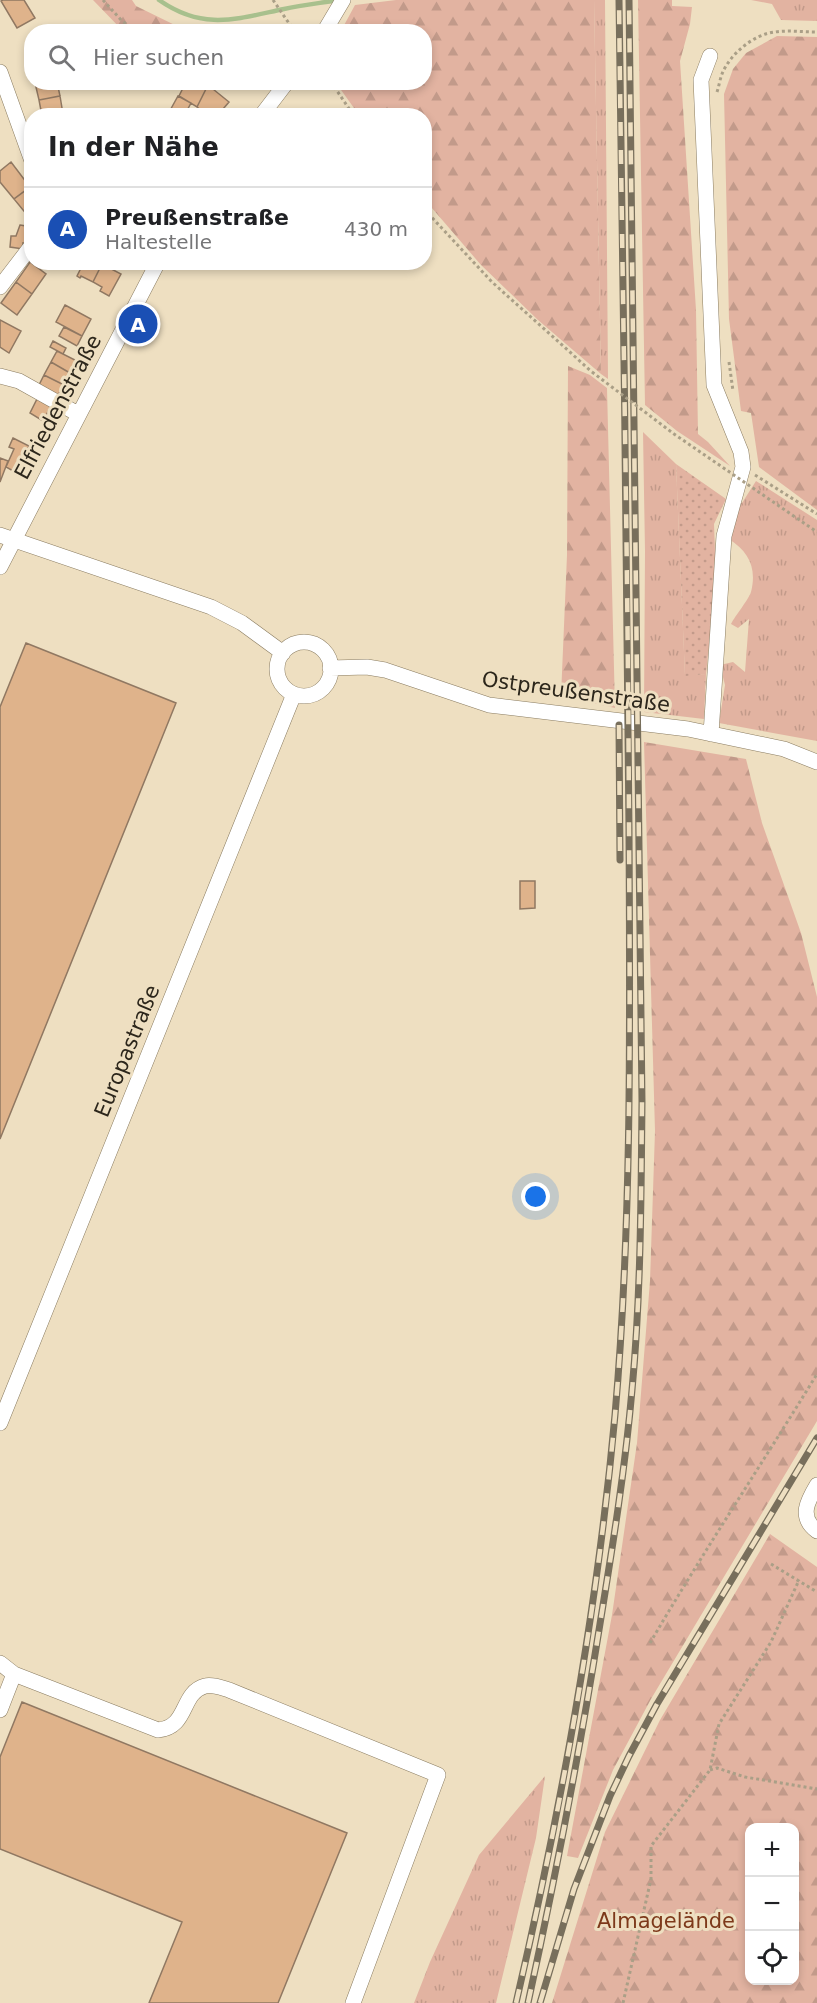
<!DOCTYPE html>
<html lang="de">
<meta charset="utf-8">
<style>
body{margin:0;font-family:"DejaVu Sans",sans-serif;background:#f6f6f6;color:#202124}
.controls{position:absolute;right:18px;bottom:18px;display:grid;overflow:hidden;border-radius:12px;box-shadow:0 3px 9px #0003}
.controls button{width:54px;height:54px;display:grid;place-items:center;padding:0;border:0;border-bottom:2px solid #e0e0e0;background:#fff;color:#202124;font:30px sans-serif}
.you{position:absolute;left:536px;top:1197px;width:21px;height:21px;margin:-15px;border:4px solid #fff;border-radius:50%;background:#1a73e8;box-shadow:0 0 0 9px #1a73e833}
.badge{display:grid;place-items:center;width:39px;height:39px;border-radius:50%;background:#ae3991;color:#fff;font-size:20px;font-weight:700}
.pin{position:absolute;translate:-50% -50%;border:3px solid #fff;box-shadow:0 2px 6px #0006}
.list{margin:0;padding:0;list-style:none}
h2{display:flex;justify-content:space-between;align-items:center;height:78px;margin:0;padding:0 24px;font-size:26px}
h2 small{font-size:20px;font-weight:400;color:#757577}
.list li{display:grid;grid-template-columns:39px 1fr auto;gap:18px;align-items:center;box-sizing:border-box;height:84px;padding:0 24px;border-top:2px solid #e0e0e0}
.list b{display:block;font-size:22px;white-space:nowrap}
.list p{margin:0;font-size:20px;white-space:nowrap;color:#757577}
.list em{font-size:20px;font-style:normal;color:#757577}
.icon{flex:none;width:33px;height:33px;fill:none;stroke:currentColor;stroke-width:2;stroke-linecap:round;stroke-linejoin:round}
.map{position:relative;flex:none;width:817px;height:2003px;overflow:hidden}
.search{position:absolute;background:#fff;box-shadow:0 3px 9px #0003;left:24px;top:24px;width:408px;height:66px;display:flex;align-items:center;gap:15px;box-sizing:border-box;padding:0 21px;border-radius:24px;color:#757577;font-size:22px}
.panel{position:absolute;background:#fff;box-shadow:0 3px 9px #0003;left:24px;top:108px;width:408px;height:162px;border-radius:24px}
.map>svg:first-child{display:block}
.grass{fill:url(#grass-tufts)}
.forest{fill:url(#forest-firs);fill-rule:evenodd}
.garden{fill:url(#garden-dots)}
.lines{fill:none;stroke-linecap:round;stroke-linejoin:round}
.stream{stroke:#a8c08d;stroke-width:4.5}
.building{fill:#dfb38b;stroke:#907862;stroke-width:1.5}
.minor-casing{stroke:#8a7c61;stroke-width:16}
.path{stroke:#aa9f87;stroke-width:3;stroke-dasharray:3 3;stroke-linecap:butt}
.minor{stroke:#fff;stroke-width:15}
.rail-casing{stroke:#786f5c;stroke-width:7}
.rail{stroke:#eedfc1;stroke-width:4.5;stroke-dasharray:14;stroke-linecap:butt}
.path-bridge{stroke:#aa9f87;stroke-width:3;stroke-dasharray:3 3;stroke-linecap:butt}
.labels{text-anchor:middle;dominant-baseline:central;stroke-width:6;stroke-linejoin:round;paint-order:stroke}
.street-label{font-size:21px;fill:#2c261b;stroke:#eedfc1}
.park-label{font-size:21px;fill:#7d391a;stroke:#eedfc1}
</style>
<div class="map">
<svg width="817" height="2003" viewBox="0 0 817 2003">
<defs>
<pattern id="grass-tufts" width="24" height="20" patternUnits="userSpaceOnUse" patternTransform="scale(1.5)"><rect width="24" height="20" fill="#e2b3a1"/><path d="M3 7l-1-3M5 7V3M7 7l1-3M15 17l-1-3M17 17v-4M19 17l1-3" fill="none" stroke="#c29a8a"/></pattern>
<pattern id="forest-firs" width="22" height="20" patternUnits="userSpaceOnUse" patternTransform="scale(1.5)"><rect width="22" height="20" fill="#e2b3a1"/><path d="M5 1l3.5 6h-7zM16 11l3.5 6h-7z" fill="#c29a8a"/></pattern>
<pattern id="garden-dots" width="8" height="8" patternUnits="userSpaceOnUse" patternTransform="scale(1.5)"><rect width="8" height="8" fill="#e2b3a1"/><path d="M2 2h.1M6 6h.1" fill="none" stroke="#c29a8a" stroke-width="1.8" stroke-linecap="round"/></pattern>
</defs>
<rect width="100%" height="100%" fill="#eedfc1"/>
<path class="grass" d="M 594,0 L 605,0 L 608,379 L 601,374 Z
M 751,0 L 817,0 L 817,21 L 781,20 L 772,4 Z
M 643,432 L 676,464 L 685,675 L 706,674 L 704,719 L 644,712 L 645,551 Z
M 756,481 L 817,520 L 817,741 L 719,723 L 725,685 L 720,665 L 733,662 L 745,672 L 749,619 L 738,628 L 731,624 C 735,616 749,599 751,592 C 757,568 749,552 729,539 L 737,503 L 742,503 Z
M 545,1776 L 536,1838 L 496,2003 L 414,2003 L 430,1962 L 479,1855 Z"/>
<path class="forest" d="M 93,0 L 132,0 L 136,6 L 187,31 L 123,31 Z
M 396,0 L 594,0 L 601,374 L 538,320 L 481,265 L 425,200 L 424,116 L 359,115 L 336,83 L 424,82 L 424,32 L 350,32 L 352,28 L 342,29 L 355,5 Z
M 638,0 L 672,0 L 672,6 L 692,7 L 690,24 L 680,61 L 696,310 L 698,434 L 708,442 L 730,466 L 677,431 L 645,405 Z
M 777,36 L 817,37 L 817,510 L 759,467 L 751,413 L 741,411 L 729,319 L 724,94 L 733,69 L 746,53 Z
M 568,366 L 590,375 L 607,388 L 615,708 L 561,696 L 567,555 Z
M 644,742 L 746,759 L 762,823 L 801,933 L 817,997 L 817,1421 L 651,1699 L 613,1770 L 578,1858 L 567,1856 L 612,1615 L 637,1443 L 650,1281 L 655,1131 Z
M 770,1534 L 817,1567 L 817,2003 L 552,2003 L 605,1832 L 660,1720 ZM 750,1828 L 794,1828 L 794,1980 L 750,1980 Z"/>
<path class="garden" d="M 676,464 L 726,499 L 714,524 L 716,577 L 706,674 L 685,676 Z"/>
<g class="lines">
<path class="stream" d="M 159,0 C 203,31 236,19 284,9 C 302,5 321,3 339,0"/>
</g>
<path class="building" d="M 3,0 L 24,0 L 35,18 L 17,28 L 1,1 Z
M 57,82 L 60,96 L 39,100 L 35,83 Z
M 186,82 L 203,82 L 208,85 L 197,107 L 179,96 Z
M 208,85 L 229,102 L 217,116 L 209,116 L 197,107 Z
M 60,96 L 63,114 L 42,116 L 39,100 Z
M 178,96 L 191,103 L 184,116 L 163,116 L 164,112 L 168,114 Z
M 11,162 L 30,187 L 14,199 L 0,182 L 0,171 Z
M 30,187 L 32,189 L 32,221 L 14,199 Z
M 20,225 L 32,227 L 31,239 L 28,238 L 27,244 L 23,243 L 23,249 L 10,247 L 11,236 L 16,236 Z
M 30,262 L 46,274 L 32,294 L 16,282 Z
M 84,262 L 102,264 L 93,282 L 81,276 L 80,278 L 77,276 Z
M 102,264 L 121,274 L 109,296 L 100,291 L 102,287 L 93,282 Z
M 16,282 L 32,294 L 17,315 L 1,303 Z
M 65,305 L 91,319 L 82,336 L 56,322 Z
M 0,320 L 21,331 L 9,353 L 0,347 Z
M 64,327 L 82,336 L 77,346 L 59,336 Z
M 53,341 L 66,348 L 63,354 L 50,347 Z
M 57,351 L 77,361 L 70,373 L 51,362 Z
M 51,362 L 70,373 L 64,385 L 44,375 Z
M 44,375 L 64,385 L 57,397 L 38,387 Z
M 38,397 L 52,404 L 43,421 L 30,413 Z
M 13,438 L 29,446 L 25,454 L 32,458 L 22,476 L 6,467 L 14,449 L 9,447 Z
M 0,458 L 8,461 L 0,482 Z
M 26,643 L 176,703 L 0,1139 L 0,707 Z
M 520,881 L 535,881 L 535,908 L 520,909 Z
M 22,1702 L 347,1833 L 278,2003 L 149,2003 L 182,1922 L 0,1849 L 0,1757 Z"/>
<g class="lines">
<g class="minor-casing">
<path id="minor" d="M 324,32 L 343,0
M 710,56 L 701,80 L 714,385 L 741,452 L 743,467 L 724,536 L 711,734
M 0,72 L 32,161
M 261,116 L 287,82
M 0,287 L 32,245
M 0,376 L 19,381 L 78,414
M 0,535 L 211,607 L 242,623 L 283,653
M 0,567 L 158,262
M277 669a27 27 0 1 1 54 0a27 27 0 1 1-54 0Z
M 330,668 L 367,667 L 385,670 L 489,705 L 688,729 L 784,749 L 817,762
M 0,1423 L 294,694
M 817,1485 C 808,1500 798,1517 817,1531
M 0,1663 L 14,1674 L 158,1730 C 189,1727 180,1693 205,1686 C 213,1684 222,1688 229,1690 L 438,1775 L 353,2003
M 0,1710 L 14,1674"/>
</g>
<path class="path" d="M 103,0 L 122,21 L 138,32
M 273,0 L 295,32
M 331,82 L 354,116
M 717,92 C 719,86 720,79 722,74 C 730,54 754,34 775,32 C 789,30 803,32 817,32
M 424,209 L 492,282 L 592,372
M 729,362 L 733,391
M 755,475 L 817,514
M 771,1564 L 817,1592
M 650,1643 C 703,1552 762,1464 817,1374
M 710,1770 L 717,1768 L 745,1777 L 817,1789
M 623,2003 L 651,1879 L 651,1846 L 710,1770 L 719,1724 L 771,1642 L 799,1580"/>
<use href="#minor" class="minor"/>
<g class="rail-casing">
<path id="rail" d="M 619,725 L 620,860
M 516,2003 C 561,1809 597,1614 615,1415 C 632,1220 630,1025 629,829 C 628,553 622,276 619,0
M 528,2003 C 555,1879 579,1755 599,1630 C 612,1550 625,1471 632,1390 C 641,1294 641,1198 642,1102 L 629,0
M 540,2003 L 574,1889 L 610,1796 L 629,1756 L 657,1704 L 817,1438"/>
</g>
<use href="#rail" class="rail"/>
<path class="path-bridge" d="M 592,372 L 674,434 L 817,532"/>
</g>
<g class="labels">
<g class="street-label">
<text transform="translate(58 407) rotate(-62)">Elfriedenstraße</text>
<text transform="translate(576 692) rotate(8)">Ostpreußenstraße</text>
<text transform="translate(127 1051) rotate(-68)">Europastraße</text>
</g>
<g class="park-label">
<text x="666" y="1921">Almagelände</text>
</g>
</g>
</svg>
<div class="controls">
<button>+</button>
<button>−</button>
<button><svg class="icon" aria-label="locate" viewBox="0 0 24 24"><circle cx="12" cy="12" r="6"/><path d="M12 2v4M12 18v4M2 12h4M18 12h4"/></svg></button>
</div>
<div class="you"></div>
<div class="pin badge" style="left:138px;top:324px;background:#1a4fb4">A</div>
<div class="search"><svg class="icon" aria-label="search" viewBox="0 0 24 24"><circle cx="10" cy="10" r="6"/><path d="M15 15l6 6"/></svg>Hier suchen</div>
<section class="panel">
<h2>In der Nähe<small></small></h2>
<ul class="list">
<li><span class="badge" style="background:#1a4fb4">A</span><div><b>Preußenstraße</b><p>Haltestelle</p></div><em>430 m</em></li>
</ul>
</section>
</div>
